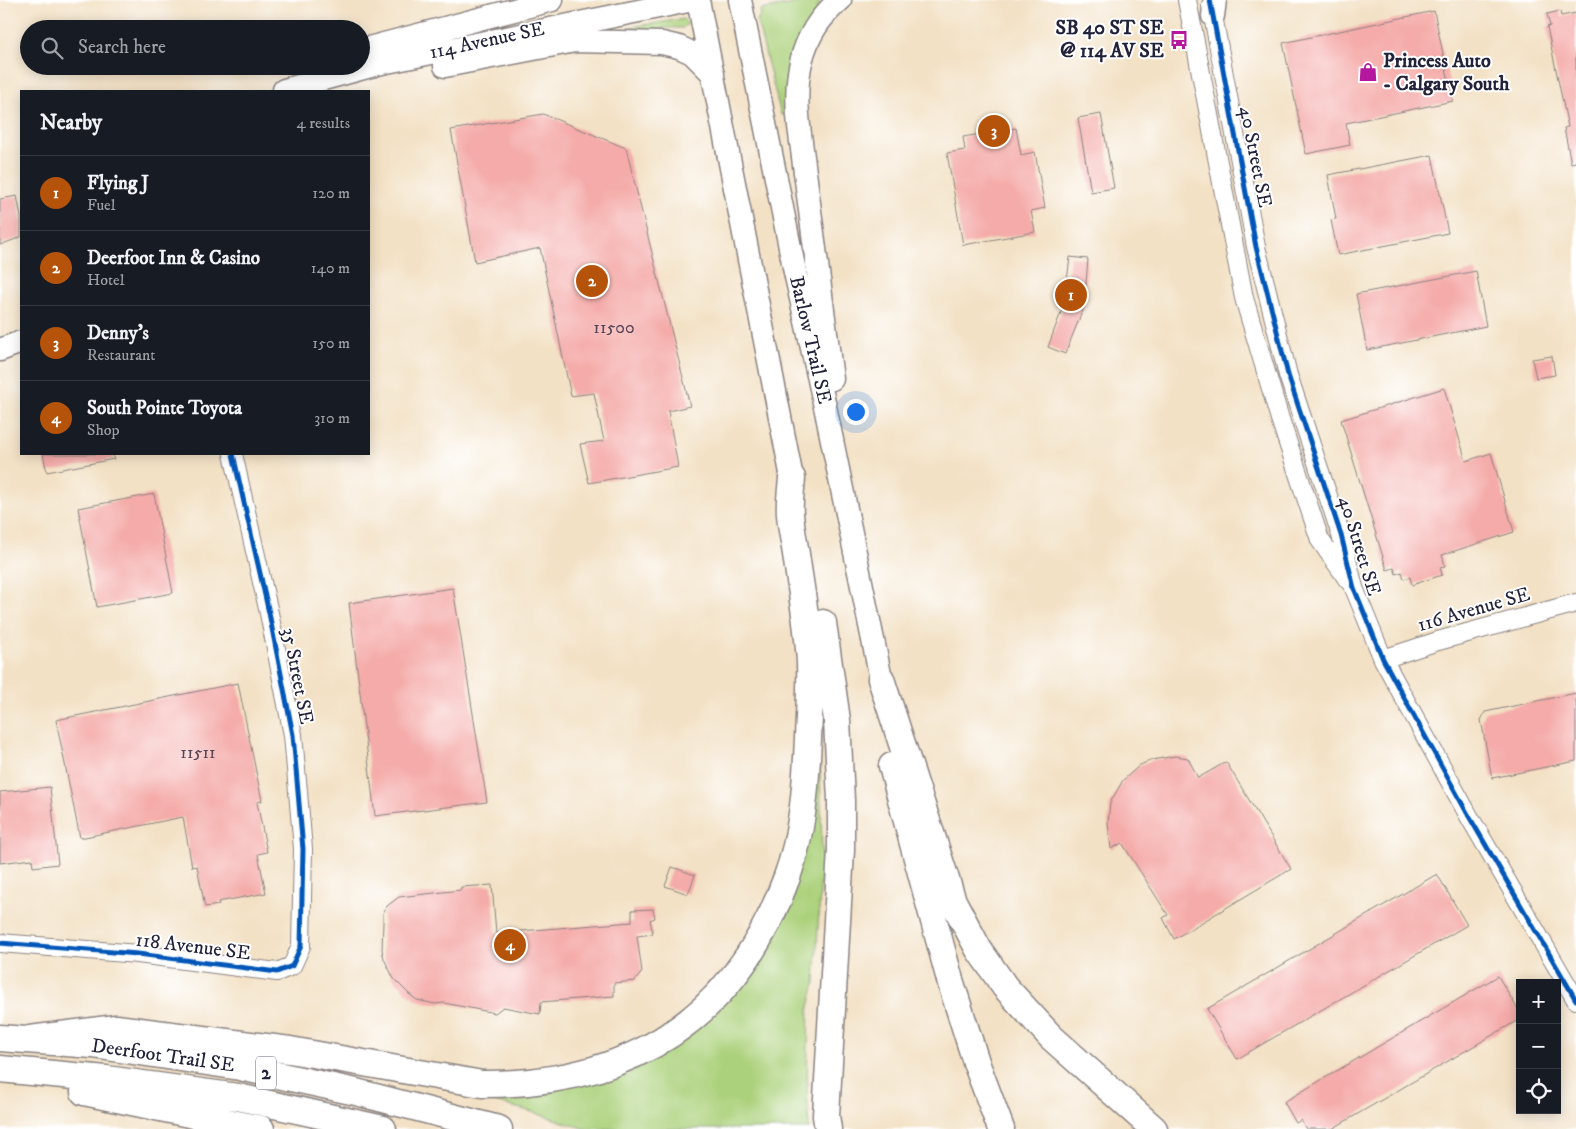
<!DOCTYPE html>
<meta charset="utf-8">
<style>
body{margin:0;font-family:"IM FELL DW Pica",serif;background:#242831;color:#f1f3f6}
.controls{position:absolute;right:15px;bottom:15px;display:grid;overflow:hidden;border-radius:0px;box-shadow:0 2px 12px #0003}
.controls button{width:45px;height:45px;display:grid;place-items:center;padding:0;border:0;border-bottom:1px solid #363941;background:#171b24;color:#f1f3f6;font:25px sans-serif}
.you{position:absolute;left:855px;top:411px;width:18px;height:18px;margin:-12px;border:4px solid #fff;border-radius:50%;background:#1a73e8;box-shadow:0 0 0 8px #1a73e833}
.badge{display:grid;place-items:center;width:32px;height:32px;border-radius:50%;background:#b45309;color:#fff;font-size:16px;font-weight:700}
.pin{position:absolute;translate:-50% -50%;border:2px solid #fff;box-shadow:0 1px 5px #0006}
.list{margin:0;padding:0;list-style:none}
h2{display:flex;justify-content:space-between;align-items:center;height:65px;margin:0;padding:0 20px;font-size:21px}
h2 small{font-size:16px;font-weight:400;color:#9ea1a6}
.list li{display:grid;grid-template-columns:32px 1fr auto;gap:15px;align-items:center;box-sizing:border-box;height:75px;padding:0 20px;border-top:1px solid #363941}
.list b{display:block;font-size:19px;white-space:nowrap}
.list p{margin:0;font-size:16px;white-space:nowrap;color:#9ea1a6}
.list em{font-size:16px;font-style:normal;color:#9ea1a6}
.icon{flex:none;width:28px;height:28px;fill:none;stroke:currentColor;stroke-width:2;stroke-linecap:round;stroke-linejoin:round}
.map{position:relative;flex:none;width:1576px;height:1129px;overflow:hidden}
.search{position:absolute;background:#171b24;box-shadow:0 2px 12px #0003;left:20px;top:20px;width:350px;height:55px;display:flex;align-items:center;gap:12px;box-sizing:border-box;padding:0 18px;border-radius:28px;color:#9ea1a6;font-size:19px}
.panel{position:absolute;background:#171b24;box-shadow:0 2px 12px #0003;left:20px;top:90px;width:350px;height:365px;border-radius:0px}
.map>svg:first-child{display:block}
.green{fill:#acd17b;stroke:#677a5b}
.building{fill:#f4aba9}
.lines{fill:none;stroke-linecap:round;stroke-linejoin:round}
.minor-casing{stroke:#8a8280;stroke-width:20}
.major-casing{stroke:#8a8280;stroke-width:25}
.highway-casing{stroke:#8a8280;stroke-width:29}
.minor{stroke:#fff;stroke-width:18}
.major{stroke:#fff;stroke-width:22}
.highway{stroke:#fff;stroke-width:26}
.cycleway-casing{stroke:#fff;stroke-width:8}
.cycleway{stroke:#0057b8;stroke-width:5}
.labels{text-anchor:middle;dominant-baseline:central;stroke-width:4;stroke-linejoin:round;paint-order:stroke}
.number-label{font-size:18px;fill:#564456}
.shield{fill:#fff;stroke:#646476;stroke-width:1}
.shield-label{font-size:19px;font-weight:bold;fill:#22223b}
.poi-label{font-size:20px;font-weight:bold;fill:#22223b;stroke:#fff;text-anchor:end}
.street-label{font-size:20px;fill:#22223b;stroke:#fff}
</style>
<div class="map">
<svg width="1576" height="1129" viewBox="0 0 1576 1129">
<rect width="100%" height="100%" fill="#fff"/>
<filter id="ink" filterUnits="userSpaceOnUse"><feTurbulence type="fractalNoise" baseFrequency=".02" numOctaves="2"/><feDisplacementMap in="SourceGraphic" scale="10" xChannelSelector="R" yChannelSelector="G"/><feConvolveMatrix kernelMatrix="1 2 1 2 8 2 1 2 1" color-interpolation-filters="sRGB"/></filter>
<filter id="wash" filterUnits="userSpaceOnUse"><feTurbulence type="fractalNoise" baseFrequency=".0096" numOctaves="4" result="noise"/><feDisplacementMap in="SourceGraphic" scale="20" xChannelSelector="R" yChannelSelector="G"/><feGaussianBlur stdDeviation="1.12" result="paint"/><feColorMatrix in="noise" values="0 0 0 0 0 0 0 0 0 0 0 0 0 0 0 0 0 1.4 0 .05"/><feComposite in="paint" operator="in"/></filter>
<g filter="url(#wash)">
<rect width="100%" height="100%" fill="#f3e1c5"/>
<path class="green" d="M 813,0 L 819,2 L 819,8 L 787,114 L 781,115 L 757,21 L 761,15 L 760,10 Z
M 683,19 L 688,24 L 682,28 L 662,28 L 657,35 L 630,30 L 630,27 Z
M 814,764 L 820,765 L 822,854 L 815,984 L 809,1007 L 807,1086 L 809,1129 L 585,1129 L 532,1112 L 476,1097 L 477,1091 L 583,1083 L 742,977 Z"/>
<g id="blocks">
<path class="building" d="M 1434,11 L 1453,101 L 1346,123 L 1350,145 L 1306,154 L 1283,43 Z
M 1560,11 L 1561,16 L 1576,13 L 1576,162 L 1571,163 L 1564,128 L 1568,127 L 1547,27 L 1550,26 L 1547,14 Z
M 543,114 L 626,148 L 690,406 L 668,411 L 678,467 L 589,483 L 580,444 L 604,441 L 594,393 L 571,396 L 540,248 L 475,262 L 451,130 Z
M 1101,114 L 1114,188 L 1091,192 L 1078,118 Z
M 1016,128 L 1021,155 L 1035,152 L 1045,208 L 1031,211 L 1035,232 L 963,245 L 947,153 L 965,150 L 963,137 Z
M 1432,155 L 1448,233 L 1338,255 L 1331,220 L 1336,219 L 1328,175 Z
M 17,196 L 21,217 L 21,237 L 0,245 L 0,199 Z
M 1070,257 L 1088,259 L 1084,307 L 1065,354 L 1048,347 L 1064,304 Z
M 1476,271 L 1486,326 L 1367,350 L 1356,294 Z
M 1552,356 L 1555,375 L 1536,378 L 1532,359 Z
M 1444,388 L 1466,461 L 1491,453 L 1514,532 L 1442,555 L 1445,566 L 1440,567 L 1442,575 L 1412,585 L 1410,577 L 1404,579 L 1402,572 L 1396,574 L 1394,568 L 1387,570 L 1341,420 Z
M 43,454 L 113,454 L 114,459 L 47,472 Z
M 154,494 L 173,593 L 97,607 L 78,508 Z
M 453,588 L 487,802 L 375,816 L 349,603 Z
M 238,683 L 262,801 L 257,802 L 267,852 L 258,854 L 266,893 L 218,902 L 219,905 L 205,907 L 197,866 L 192,867 L 183,817 L 80,838 L 56,720 Z
M 1576,693 L 1576,761 L 1492,778 L 1481,720 L 1485,712 Z
M 1175,756 L 1188,758 L 1198,778 L 1226,762 L 1291,869 L 1174,939 L 1163,918 L 1168,915 L 1122,843 L 1111,849 L 1108,823 L 1110,803 L 1123,780 L 1140,765 L 1152,760 Z
M 50,787 L 58,864 L 33,867 L 32,859 L 0,863 L 0,792 Z
M 672,867 L 695,875 L 688,894 L 665,886 Z
M 1437,874 L 1467,925 L 1237,1059 L 1207,1009 Z
M 492,885 L 496,933 L 632,922 L 632,910 L 653,909 L 655,918 L 650,920 L 653,934 L 637,936 L 642,972 L 635,981 L 614,983 L 614,996 L 541,1002 L 540,1014 L 503,1007 L 495,1013 L 444,1003 L 435,1004 L 417,1000 L 409,994 L 394,979 L 384,959 L 382,950 L 383,922 L 383,913 L 387,906 L 399,897 L 461,890 L 461,887 Z
M 1498,976 L 1520,1013 L 1520,1019 L 1332,1129 L 1306,1129 L 1301,1120 L 1296,1123 L 1284,1102 Z"/>
</g>
</g>
<g filter="url(#ink)">
<use href="#blocks" fill-opacity="0" stroke="#8a8280" stroke-width="1"/>
<g class="lines">
<g class="minor-casing">
<path id="minor" d="M 1187,0 L 1244,298 L 1280,419 L 1320,540 L 1348,580
M 1211,5 L 1256,247 L 1288,375 L 1341,535 L 1354,588 L 1383,659 L 1420,727 L 1470,818 L 1576,1000
M 1383,659 L 1438,641 L 1576,603
M 0,943 L 138,954 L 277,972 L 292,966 L 301,946 L 303,849 L 293,735 L 269,613 L 233,454"/>
</g>
<g class="major-casing">
<path id="major" d="M 698,0 L 792,478
M 740,0 L 795,272 L 826,411 L 881,679
M 1213,16 L 1215,0
M 361,50 L 552,0
M 445,66 L 575,41 L 662,43 L 679,47 L 692,53 L 713,74
M 284,90 L 382,63 L 693,0
M 0,350 L 21,342
M 832,379 L 800,134 C 793,83 797,35 840,0"/>
</g>
<g class="highway-casing">
<path id="highway" d="M 823,623 L 837,720 L 841,800 L 841,850 L 826,1116 L 828,1129
M 881,679 L 953,901 L 979,950 L 1005,987 L 1051,1037 L 1154,1129
M 892,766 L 950,980 L 977,1065 L 1001,1129
M 0,1038 L 93,1045 L 240,1067 L 356,1092 L 499,1129
M 30,1039 L 116,1028 L 290,1050 L 482,1084 C 630,1085 736,1019 787,877 C 803,833 806,784 808,738 C 809,713 811,687 810,662 C 808,626 801,590 796,554 C 794,541 791,528 790,514 C 789,503 791,490 792,478
M 0,1069 L 106,1079 L 238,1097 L 383,1129
M 84,1092 L 261,1129"/>
</g>
<use href="#minor" class="minor"/>
<use href="#major" class="major"/>
<use href="#highway" class="highway"/>
<g class="cycleway-casing">
<path id="cycleway" d="M 1210,0 L 1256,247 L 1288,375 L 1341,535 L 1354,588 L 1383,659 L 1420,727 L 1470,818 L 1576,1000
M 0,943 L 138,954 L 277,972 L 292,966 L 301,946 L 303,849 L 293,735 L 269,613 L 233,454"/>
</g>
<use href="#cycleway" class="cycleway"/>
</g>
</g>
<defs>
<g id="bus-bare" transform="scale(1.5)"><path d="M-5-6H5V4H4V6H2V4H-2V6H-4V4H-5ZM-3.5-4V0h7V-4ZM-3.5 1.2v1.5H-2V1.2ZM2 1.2v1.5H3.5V1.2Z" fill="#b5179e" stroke="#fff" stroke-width="2.5" paint-order="stroke"/></g>
<g id="shop-bare" transform="scale(1.5)"><path d="M-5-2.5h2.3a2.7 3.5 0 0 1 5.4 0H5L5.5 6h-11ZM-1.5-2.5h3a1.5 2.3 0 0 0-3 0Z" fill="#b5179e" stroke="#fff" stroke-width="2.5" paint-order="stroke"/></g>
</defs>
<g fill-rule="evenodd">
<use href="#bus-bare" x="1179" y="40"/>
<use href="#shop-bare" x="1368" y="72"/>
</g>
<g class="labels">
<g class="number-label">
<text x="614" y="328">11500</text>
<text x="198" y="753">11511</text>
</g>
<rect class="shield" x="256" y="1056.5" width="20" height="33" rx="4"/>
<g class="shield-label">
<text x="266" y="1073">2</text>
</g>
<g class="poi-label">
<text x="1164" y="28">SB 40 ST SE<tspan x="1164" dy="23">@ 114 AV SE</tspan></text>
<text x="1383" y="61" text-anchor="start">Princess Auto<tspan x="1383" dy="23">- Calgary South</tspan></text>
</g>
<g class="street-label">
<text transform="translate(487 41) rotate(-12)">114 Avenue SE</text>
<text transform="translate(1255 157) rotate(79)">40 Street SE</text>
<text transform="translate(810 340) rotate(77)">Barlow Trail SE</text>
<text transform="translate(1359 546) rotate(73)">40 Street SE</text>
<text transform="translate(1474 610) rotate(-16)">116 Avenue SE</text>
<text transform="translate(297 676) rotate(79)">35 Street SE</text>
<text transform="translate(193 947) rotate(7)">118 Avenue SE</text>
<text transform="translate(163 1056) rotate(8)">Deerfoot Trail SE</text>
</g>
</g>
</svg>
<div class="controls">
<button>+</button>
<button>−</button>
<button><svg class="icon" aria-label="locate" viewBox="0 0 24 24"><circle cx="12" cy="12" r="6"/><path d="M12 2v4M12 18v4M2 12h4M18 12h4"/></svg></button>
</div>
<div class="you"></div>
<div class="pin badge" style="left:1071px;top:295px">1</div>
<div class="pin badge" style="left:592px;top:281px">2</div>
<div class="pin badge" style="left:994px;top:131px">3</div>
<div class="pin badge" style="left:510px;top:945px">4</div>
<div class="search"><svg class="icon" aria-label="search" viewBox="0 0 24 24"><circle cx="10" cy="10" r="6"/><path d="M15 15l6 6"/></svg>Search here</div>
<section class="panel">
<h2>Nearby<small>4 results</small></h2>
<ul class="list">
<li><span class="badge">1</span><div><b>Flying J</b><p>Fuel</p></div><em>120 m</em></li>
<li><span class="badge">2</span><div><b>Deerfoot Inn &amp; Casino</b><p>Hotel</p></div><em>140 m</em></li>
<li><span class="badge">3</span><div><b>Denny's</b><p>Restaurant</p></div><em>150 m</em></li>
<li><span class="badge">4</span><div><b>South Pointe Toyota</b><p>Shop</p></div><em>310 m</em></li>
</ul>
</section>
</div>
